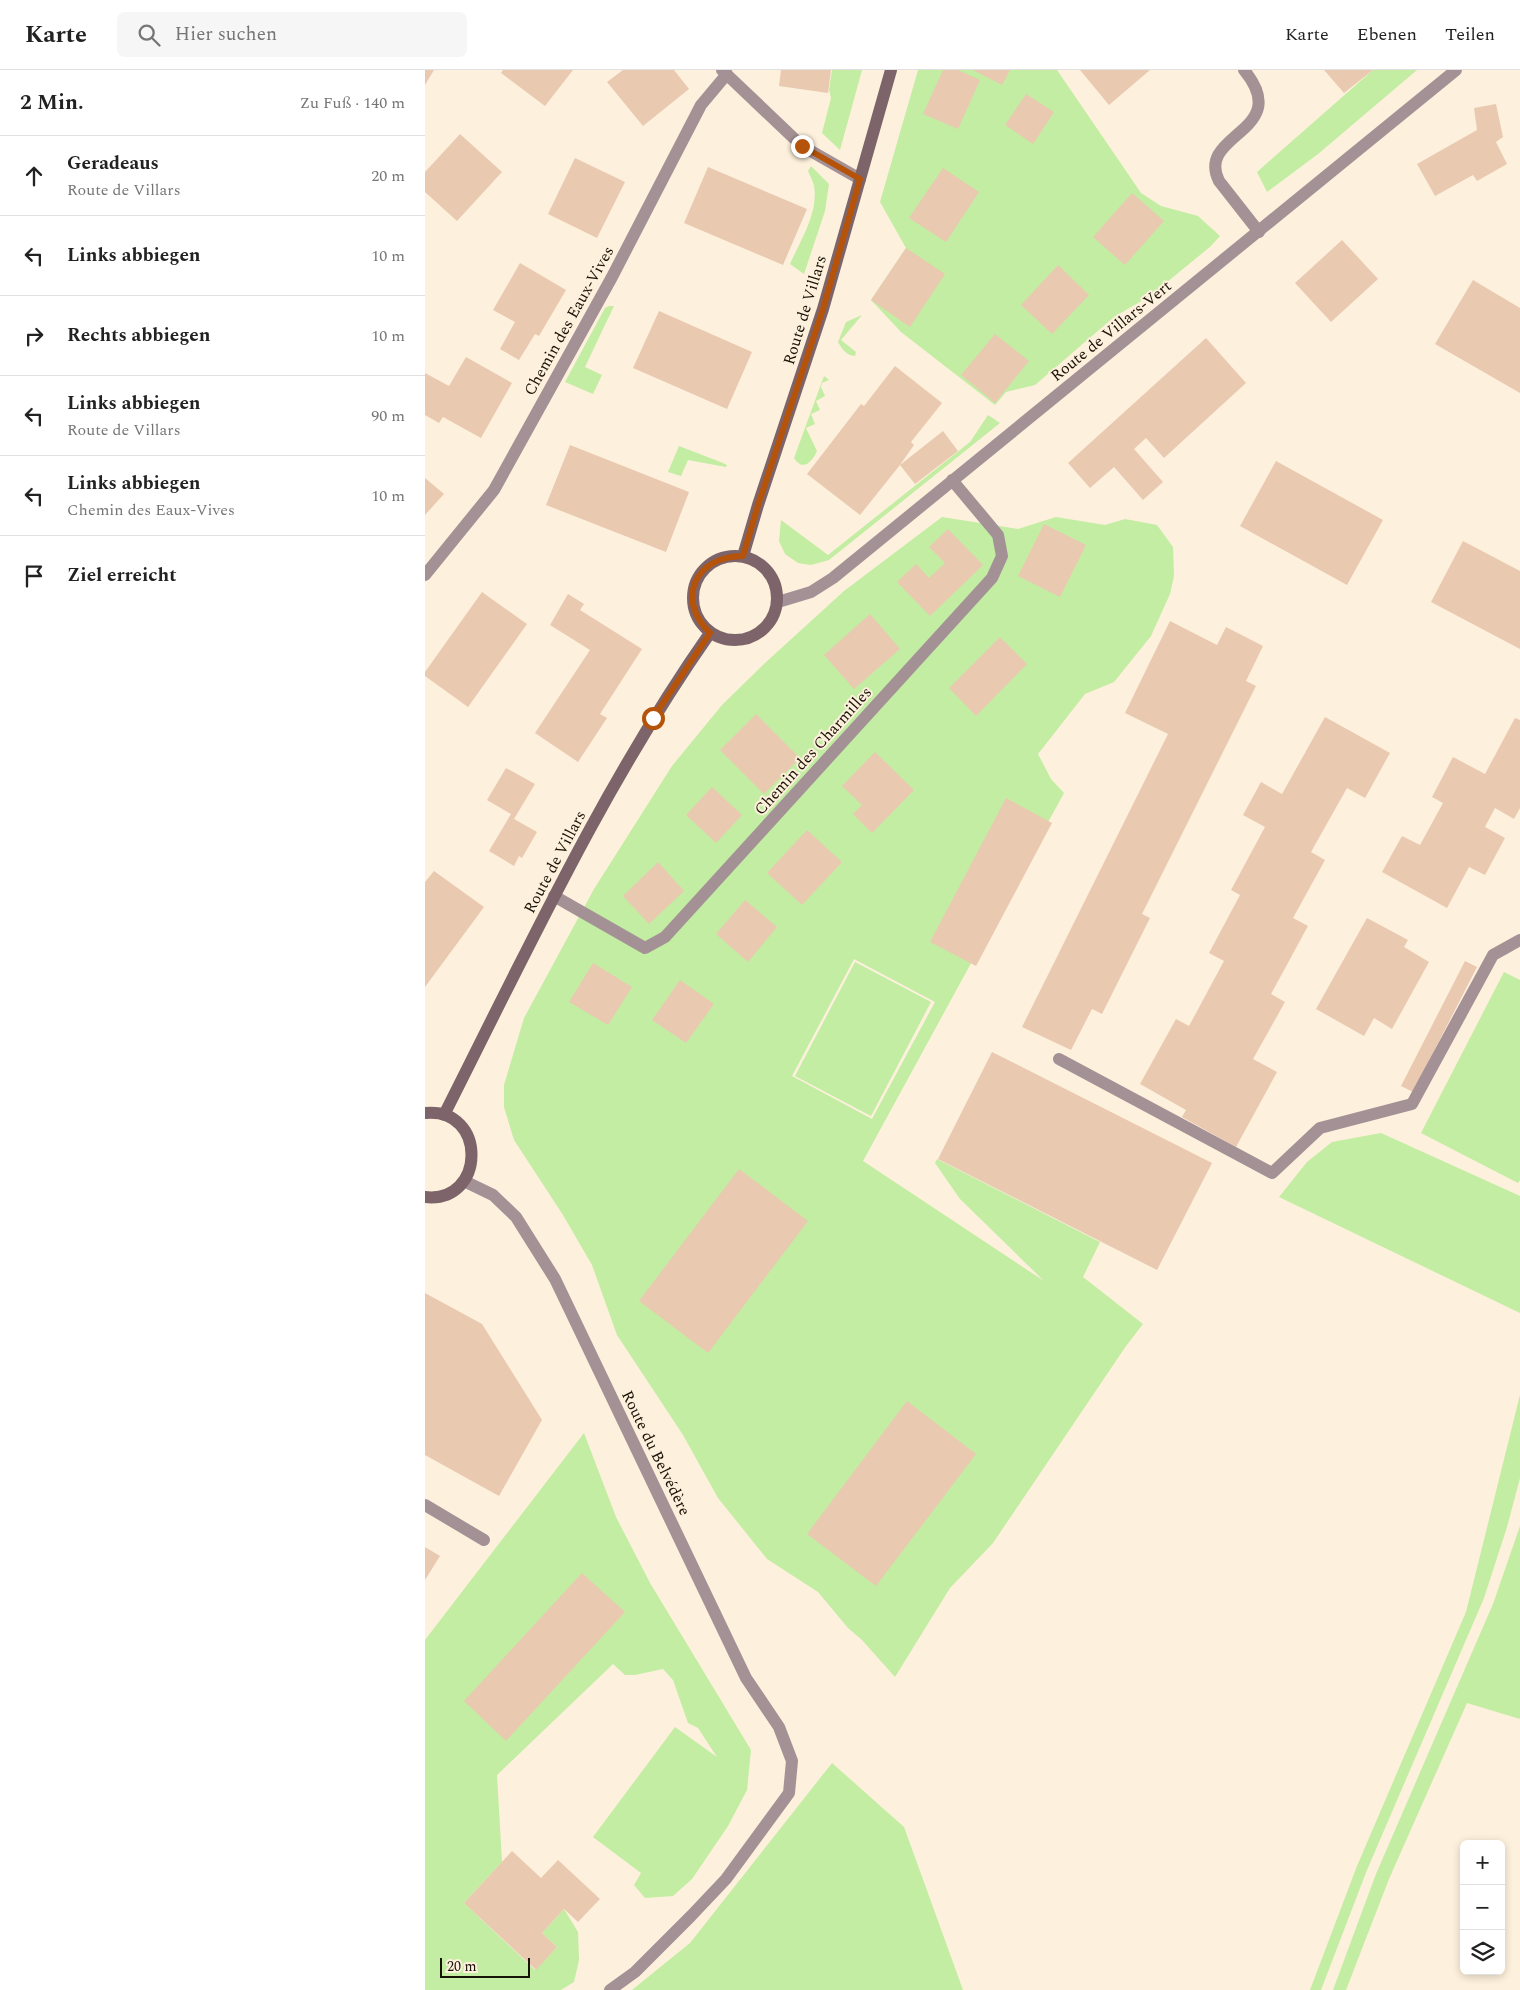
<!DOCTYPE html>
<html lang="de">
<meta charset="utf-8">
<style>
body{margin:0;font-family:Spectral,serif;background:#f6f6f6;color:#222}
.controls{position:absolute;right:15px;bottom:15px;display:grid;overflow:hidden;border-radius:8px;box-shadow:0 2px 8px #0003}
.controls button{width:45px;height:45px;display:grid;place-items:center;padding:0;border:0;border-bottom:1px solid #e0e0e0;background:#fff;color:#222;font:25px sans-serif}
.scale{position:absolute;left:15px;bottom:12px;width:90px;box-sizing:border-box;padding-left:5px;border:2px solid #191206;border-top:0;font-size:14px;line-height:18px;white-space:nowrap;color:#191206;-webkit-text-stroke:4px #fdf0dc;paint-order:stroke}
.stop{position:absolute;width:15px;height:15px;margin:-11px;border:4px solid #b45309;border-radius:50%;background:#fff}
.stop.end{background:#b45309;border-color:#fff;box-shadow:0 1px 5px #0008}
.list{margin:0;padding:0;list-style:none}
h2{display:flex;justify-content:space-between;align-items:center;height:65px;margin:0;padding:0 20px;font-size:21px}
h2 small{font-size:16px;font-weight:400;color:#767676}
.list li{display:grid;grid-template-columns:32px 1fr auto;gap:15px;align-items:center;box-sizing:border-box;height:80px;padding:0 20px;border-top:1px solid #e0e0e0}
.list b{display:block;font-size:19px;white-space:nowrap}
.list p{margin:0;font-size:16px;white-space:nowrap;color:#767676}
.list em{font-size:16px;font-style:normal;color:#767676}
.icon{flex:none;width:28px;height:28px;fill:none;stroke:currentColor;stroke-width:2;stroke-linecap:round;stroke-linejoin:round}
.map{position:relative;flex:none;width:1095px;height:1920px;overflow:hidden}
header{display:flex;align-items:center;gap:30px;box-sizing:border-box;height:70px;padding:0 25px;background:#fff;border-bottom:1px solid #e0e0e0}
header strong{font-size:24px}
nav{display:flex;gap:28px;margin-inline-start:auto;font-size:18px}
.search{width:350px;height:45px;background:#f6f6f6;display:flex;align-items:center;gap:12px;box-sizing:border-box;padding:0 18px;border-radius:8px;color:#767676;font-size:19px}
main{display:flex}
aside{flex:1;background:#fff}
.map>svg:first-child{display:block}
.green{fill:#c2eda2;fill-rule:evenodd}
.building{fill:#eac9b1}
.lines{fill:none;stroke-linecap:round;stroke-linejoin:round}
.service{stroke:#a49196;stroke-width:12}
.minor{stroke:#a49196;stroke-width:12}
.secondary{stroke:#7d646a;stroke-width:12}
.route{stroke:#b45309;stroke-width:6}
.labels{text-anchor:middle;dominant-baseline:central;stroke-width:4;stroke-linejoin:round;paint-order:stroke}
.street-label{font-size:16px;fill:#191206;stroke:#fdf0dc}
</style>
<header>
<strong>Karte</strong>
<div class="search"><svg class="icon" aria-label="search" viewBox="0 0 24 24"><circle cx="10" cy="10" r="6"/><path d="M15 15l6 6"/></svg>Hier suchen</div>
<nav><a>Karte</a><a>Ebenen</a><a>Teilen</a></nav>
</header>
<main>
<aside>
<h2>2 Min.<small>Zu Fuß · 140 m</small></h2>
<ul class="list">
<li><svg class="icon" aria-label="ahead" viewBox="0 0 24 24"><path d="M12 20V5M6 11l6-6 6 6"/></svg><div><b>Geradeaus</b><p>Route de Villars</p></div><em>20 m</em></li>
<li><svg class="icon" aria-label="left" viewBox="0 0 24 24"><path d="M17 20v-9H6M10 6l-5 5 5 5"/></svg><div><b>Links abbiegen</b></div><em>10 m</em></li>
<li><svg class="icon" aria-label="right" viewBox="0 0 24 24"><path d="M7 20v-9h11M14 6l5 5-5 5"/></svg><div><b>Rechts abbiegen</b></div><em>10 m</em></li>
<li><svg class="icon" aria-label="left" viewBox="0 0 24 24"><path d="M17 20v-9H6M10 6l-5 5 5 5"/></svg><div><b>Links abbiegen</b><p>Route de Villars</p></div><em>90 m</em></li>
<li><svg class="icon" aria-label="left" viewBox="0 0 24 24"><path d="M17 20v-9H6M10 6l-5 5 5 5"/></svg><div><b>Links abbiegen</b><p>Chemin des Eaux-Vives</p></div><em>10 m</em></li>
<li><svg class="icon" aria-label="arrive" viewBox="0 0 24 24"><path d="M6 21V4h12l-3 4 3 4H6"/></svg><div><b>Ziel erreicht</b></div></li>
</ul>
</aside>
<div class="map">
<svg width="1095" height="1920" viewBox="0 0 1095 1920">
<rect width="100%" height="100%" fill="#fdf0dc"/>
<path class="green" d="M 407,0 L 437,0 L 415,80 L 397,63 L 406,28 L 404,20 Z
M 493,0 L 632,0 L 716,123 L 736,136 L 773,146 L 795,166 L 786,176 L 725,226 L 689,247 L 610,315 L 581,322 L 570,335 L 476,262 L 446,230 L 481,178 L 455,132 Z
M 948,0 L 992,0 L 893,84 L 842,122 L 832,102 Z
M 386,96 L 404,114 L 400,141 L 379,204 L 365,194 C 375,171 394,142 389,116 C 388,111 385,106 383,101 Z
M 184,236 L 189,236 L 160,297 L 177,305 L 168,324 L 140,312 L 180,238 Z
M 437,245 L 416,270 L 431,282 L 430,286 C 421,285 417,279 413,272 L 421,252 Z
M 399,306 L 404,310 L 397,313 L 396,317 L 400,326 L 391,331 L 395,340 L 386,344 L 390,354 L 381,358 L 392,381 C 387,392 378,402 369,388 Z
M 563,345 L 575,353 L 404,490 L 386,495 L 373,493 L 360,484 L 354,471 L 356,450 L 403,485 L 545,372 Z
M 254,376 L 298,393 L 302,395 L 301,397 L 263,390 L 256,406 L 243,402 Z
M 517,447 L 593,459 L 631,447 L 680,455 L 700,449 L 732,455 L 748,477 L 749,506 L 745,524 L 726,566 L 689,612 L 660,624 L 613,684 L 626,709 L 639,723 L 438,1091 L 619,1211 L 535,1129 L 510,1093 L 512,1089 L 675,1172 L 658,1207 L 718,1254 L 701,1276 L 568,1473 L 525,1518 L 470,1607 L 437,1570 L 423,1558 L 393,1522 L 342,1489 L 293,1428 L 258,1365 L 192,1265 L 167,1195 L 138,1145 L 89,1070 L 79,1037 L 79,1015 L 99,948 L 169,819 L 247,696 L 297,635 L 340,593 L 419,521 ZM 429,889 L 510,932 L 447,1049 L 367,1006 Z
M 430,892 L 506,932 L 446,1046 L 370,1006 Z
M 1079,902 L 1095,910 L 1095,1110 L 1093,1113 L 996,1063 Z
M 956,1063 L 1095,1126 L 1095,1243 L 854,1127 L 882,1092 L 907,1072 Z
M 1095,1325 L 1095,1408 L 1082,1457 L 1059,1528 L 942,1800 L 896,1920 L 885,1920 L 932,1796 L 1041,1542 Z
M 159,1363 L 191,1447 L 225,1513 L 326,1680 L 322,1720 L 303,1756 L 267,1809 L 248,1826 L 220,1828 L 209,1815 L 216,1803 L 168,1767 L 250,1657 L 292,1687 L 273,1658 L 263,1653 L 248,1610 L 238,1599 L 210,1605 L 200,1605 L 188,1594 L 72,1705 L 77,1792 L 39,1833 L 110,1900 L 132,1877 L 117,1863 L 139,1839 L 153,1862 L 154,1890 L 149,1912 L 136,1920 L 0,1920 L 0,1570 Z
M 1095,1456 L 1095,1649 L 1042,1633 L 964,1809 L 921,1920 L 908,1920 L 951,1804 L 1068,1534 Z
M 407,1693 L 479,1757 L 538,1920 L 207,1920 L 265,1873 Z"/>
<path class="building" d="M 0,0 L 9,0 L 0,15 Z
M 78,0 L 148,0 L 120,36 L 76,3 Z
M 198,0 L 249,0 L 264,19 L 218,56 L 182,12 Z
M 356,0 L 406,0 L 403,23 L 354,16 Z
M 518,0 L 533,0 L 555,10 L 533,59 L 498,44 Z
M 548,0 L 585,0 L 577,15 Z
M 655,0 L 725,0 L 684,35 Z
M 899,0 L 948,0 L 919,23 Z
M 601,24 L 629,42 L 608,74 L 580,55 Z
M 1071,34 L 1078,67 L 1071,72 L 1082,94 L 1052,111 L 1048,105 L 1010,126 L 992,94 L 1052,60 L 1049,38 Z
M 35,64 L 77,102 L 32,151 L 0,122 L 0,102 Z
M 150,88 L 200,112 L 172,168 L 123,144 Z
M 283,97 L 382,139 L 358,195 L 259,153 Z
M 518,98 L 554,122 L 521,172 L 484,148 Z
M 707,123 L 739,151 L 700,195 L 668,167 Z
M 917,170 L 953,209 L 906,252 L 870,213 Z
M 481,178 L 520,204 L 485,257 L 446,230 Z
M 95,193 L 141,220 L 114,266 L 110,264 L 94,290 L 75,279 L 90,252 L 68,240 Z
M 633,195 L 664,225 L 627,264 L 596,235 Z
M 1048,210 L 1095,238 L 1095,323 L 1010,274 Z
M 234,241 L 327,282 L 302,339 L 208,298 Z
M 570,264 L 604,291 L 570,333 L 536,305 Z
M 781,268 L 821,313 L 739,388 L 721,368 L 709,379 L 738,412 L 718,430 L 689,397 L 665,418 L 643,393 Z
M 41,287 L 87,313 L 56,368 L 18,347 L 14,353 L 0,345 L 0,303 L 24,316 Z
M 470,296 L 517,333 L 486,372 L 489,375 L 475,395 L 435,445 L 382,404 L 436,334 L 439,336 Z
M 518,361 L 533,381 L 490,414 L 475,395 Z
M 145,375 L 264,422 L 241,482 L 121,435 Z
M 851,391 L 958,450 L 922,515 L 815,456 Z
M 0,408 L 19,424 L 0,445 Z
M 619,454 L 661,475 L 635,527 L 593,506 Z
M 523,459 L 558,495 L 505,546 L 472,512 L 491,494 L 504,508 L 520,493 L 504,477 Z
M 1038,471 L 1095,501 L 1095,579 L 1006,532 Z
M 57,522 L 102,554 L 43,637 L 0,606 L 0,602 Z
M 143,524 L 159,534 L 155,540 L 217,579 L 175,644 L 182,648 L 153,692 L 110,663 L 165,580 L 125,555 Z
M 445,544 L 475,579 L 429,619 L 399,585 Z
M 745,551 L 792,575 L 801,557 L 838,576 L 821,611 L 831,616 L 717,844 L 725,848 L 677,944 L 667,939 L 646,980 L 597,957 L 743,664 L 700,643 Z
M 575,567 L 602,594 L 551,646 L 524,618 Z
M 331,644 L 375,688 L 339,724 L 295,680 Z
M 900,647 L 965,683 L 940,728 L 922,718 L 886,782 L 900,790 L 868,848 L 883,856 L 846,924 L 860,932 L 828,989 L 852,1002 L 811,1077 L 757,1047 L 761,1040 L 715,1014 L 751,949 L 764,956 L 799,891 L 784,883 L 815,825 L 806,820 L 840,757 L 818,745 L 836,712 L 857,724 Z
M 1090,648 L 1095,650 L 1095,738 L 1089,749 L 1070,738 L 1060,757 L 1080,768 L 1060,805 L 1044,797 L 1022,838 L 957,802 L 977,766 L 995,775 L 1018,733 L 1007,727 L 1028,687 L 1060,704 Z
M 450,682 L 489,720 L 447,763 L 428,744 L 437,735 L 417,716 Z
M 81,698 L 110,714 L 89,749 L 112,762 L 97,788 L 94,786 L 89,796 L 64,781 L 86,744 L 62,730 Z
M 287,717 L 317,745 L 291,773 L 261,745 Z
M 581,728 L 627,753 L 551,896 L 505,872 Z
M 382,760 L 417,792 L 377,835 L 342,803 Z
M 233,792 L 259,821 L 224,854 L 198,826 Z
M 9,801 L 59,837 L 0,917 L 0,812 Z
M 320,830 L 352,857 L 323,892 L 291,864 Z
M 942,848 L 983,870 L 979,877 L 1004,892 L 967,959 L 949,948 L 939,966 L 891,939 Z
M 1040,891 L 1052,897 L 988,1022 L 976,1016 Z
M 168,893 L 207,917 L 183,955 L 144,932 Z
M 255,910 L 289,934 L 261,973 L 227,950 Z
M 567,982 L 787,1093 L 732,1200 L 513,1089 Z
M 314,1099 L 383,1151 L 283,1283 L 214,1231 Z
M 0,1223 L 57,1254 L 117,1350 L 74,1426 L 0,1385 Z
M 482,1331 L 551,1384 L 451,1516 L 382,1464 Z
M 0,1477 L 15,1486 L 0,1510 Z
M 157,1503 L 200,1542 L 81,1671 L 39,1631 Z
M 87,1781 L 116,1808 L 133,1790 L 175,1829 L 153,1852 L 139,1839 L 117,1863 L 132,1877 L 111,1900 L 39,1833 Z"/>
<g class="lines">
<path class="service" d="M 819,0 C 870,62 770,63 794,111 L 834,162
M 634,989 L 847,1103 L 895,1058 L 987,1034 L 1068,885 L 1095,870
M 0,1435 L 59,1470"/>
<path class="minor" d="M 297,0 L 377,76 L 435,109
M 0,505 L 69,420 L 187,207 L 276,35 L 302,4
M 353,532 L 386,522 L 408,508 L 1031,0
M 129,826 L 220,878 L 240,867 L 567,508 L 577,486 L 573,465 L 527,410
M 39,1111 L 68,1125 L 91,1147 L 130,1209 L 321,1608 L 354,1657 L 367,1691 L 364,1723 L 301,1809 L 266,1846 L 210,1902 L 185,1920"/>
<path class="secondary" d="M268 528a42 42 0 1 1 84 0a42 42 0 1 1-84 0Z
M 318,486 L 333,435 L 398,239 L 466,0
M 0,1043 C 63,1037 61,1134 0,1127
M 19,1045 C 102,881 179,714 285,563"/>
</g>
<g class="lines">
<path class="route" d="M 228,648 L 285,563 C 250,529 270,486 318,486 L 333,435 L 398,239 L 435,109 L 377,76"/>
</g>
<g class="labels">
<g class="street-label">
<text transform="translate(380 240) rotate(-73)">Route de Villars</text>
<text transform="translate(144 251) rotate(-61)">Chemin des Eaux-Vives</text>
<text transform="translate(686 261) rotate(-39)">Route de Villars-Vert</text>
<text transform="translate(388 681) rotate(-48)">Chemin des Charmilles</text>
<text transform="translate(130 792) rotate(-62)">Route de Villars</text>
<text transform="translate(231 1383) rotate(64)">Route du Belvédère</text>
</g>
</g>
</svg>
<div class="controls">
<button>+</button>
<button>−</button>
<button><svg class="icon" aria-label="layers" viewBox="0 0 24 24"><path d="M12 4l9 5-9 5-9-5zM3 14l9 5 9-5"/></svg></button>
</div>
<div class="scale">20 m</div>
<div class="stop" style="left:228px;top:648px"></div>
<div class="stop end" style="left:377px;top:76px"></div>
</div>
</main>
